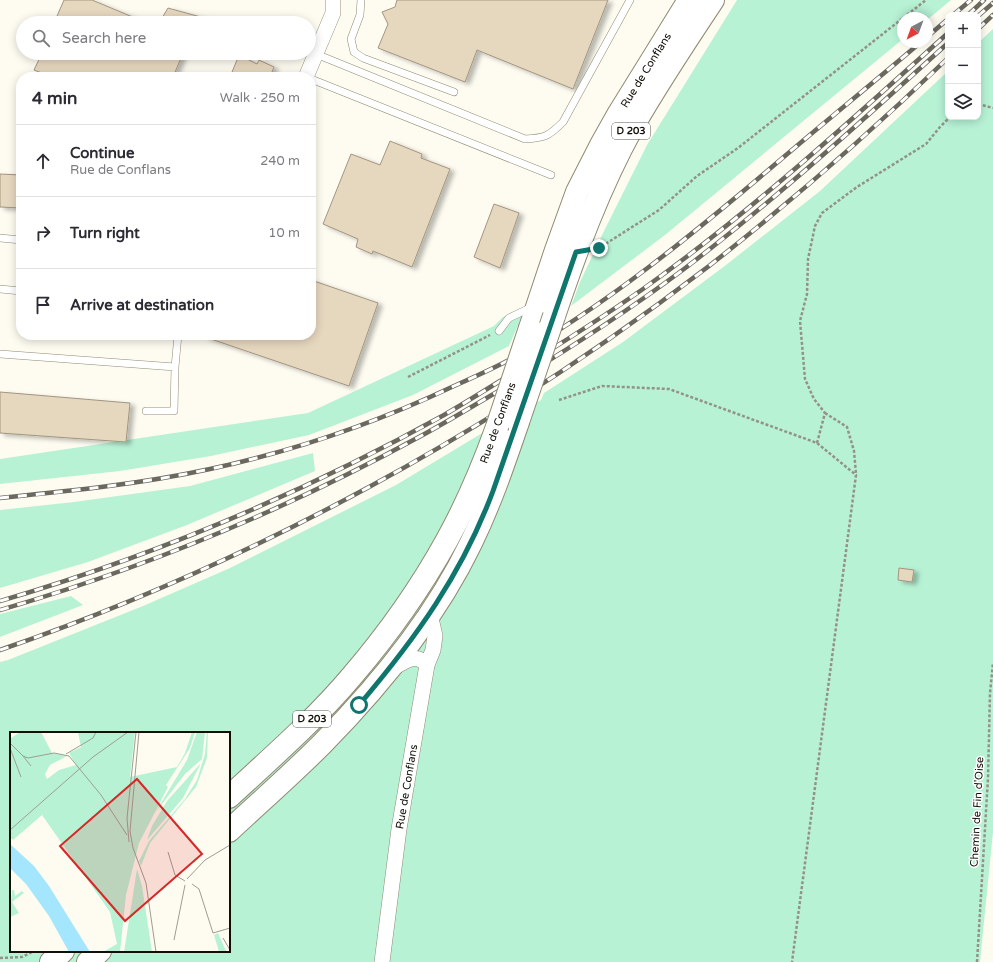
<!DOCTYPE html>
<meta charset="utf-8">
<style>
body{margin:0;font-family:"Varela Round",sans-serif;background:#f2f2f3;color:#2b2b33}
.controls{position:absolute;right:12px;top:12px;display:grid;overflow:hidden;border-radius:8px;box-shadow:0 2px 10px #0003}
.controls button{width:36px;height:36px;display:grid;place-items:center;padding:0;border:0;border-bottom:1px solid #e1e1e2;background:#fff;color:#2b2b33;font:20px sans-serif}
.compass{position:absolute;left:897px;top:12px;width:36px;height:36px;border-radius:50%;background:#fff;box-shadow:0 2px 10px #0003;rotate:221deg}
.stop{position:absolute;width:12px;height:12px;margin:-9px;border:3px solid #0f766e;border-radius:50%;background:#fff}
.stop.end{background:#0f766e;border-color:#fff;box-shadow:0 1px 4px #0008}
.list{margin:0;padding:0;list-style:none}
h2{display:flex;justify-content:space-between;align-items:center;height:52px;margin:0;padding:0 16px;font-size:17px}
h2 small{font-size:13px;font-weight:400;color:#7c7c81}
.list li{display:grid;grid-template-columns:26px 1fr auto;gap:12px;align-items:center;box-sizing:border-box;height:72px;padding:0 16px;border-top:1px solid #e1e1e2}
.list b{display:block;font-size:15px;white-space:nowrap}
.list p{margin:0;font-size:13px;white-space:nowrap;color:#7c7c81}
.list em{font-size:13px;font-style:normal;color:#7c7c81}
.icon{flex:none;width:22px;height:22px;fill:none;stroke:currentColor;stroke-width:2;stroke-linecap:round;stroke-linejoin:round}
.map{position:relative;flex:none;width:993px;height:962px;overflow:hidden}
.search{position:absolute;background:#fff;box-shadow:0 2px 10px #0003;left:16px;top:16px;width:300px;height:44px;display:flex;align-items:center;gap:10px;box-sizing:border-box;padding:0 14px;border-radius:22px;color:#7c7c81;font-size:15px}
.panel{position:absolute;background:#fff;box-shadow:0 2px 10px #0003;left:16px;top:72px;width:300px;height:268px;border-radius:16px}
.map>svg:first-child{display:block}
.green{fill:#b7f2d5;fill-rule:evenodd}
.building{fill:#e6d7bf;stroke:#a3957f;filter:url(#shadow)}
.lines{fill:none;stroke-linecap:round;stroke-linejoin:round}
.service-casing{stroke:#8f8a71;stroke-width:8}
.minor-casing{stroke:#8f8a71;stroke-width:16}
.primary-casing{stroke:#8f8a71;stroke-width:24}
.path{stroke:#949288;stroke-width:2.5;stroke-dasharray:3 2;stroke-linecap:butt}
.service{stroke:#fff;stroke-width:7}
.minor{stroke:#fff;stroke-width:15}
.primary{stroke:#fff;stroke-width:22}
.rail-casing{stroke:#6a685f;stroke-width:4.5}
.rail{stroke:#fff;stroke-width:3;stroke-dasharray:9;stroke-linecap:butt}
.primary-bridge-casing{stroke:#8f8a71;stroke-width:24;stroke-linecap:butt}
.primary-bridge{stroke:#fff;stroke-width:22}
.route{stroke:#0f766e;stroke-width:5}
.labels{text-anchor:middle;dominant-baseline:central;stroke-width:3;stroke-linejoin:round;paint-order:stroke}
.shield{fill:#fff;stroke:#585751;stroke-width:1}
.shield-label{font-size:10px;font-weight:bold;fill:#110f07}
.street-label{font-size:11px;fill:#110f07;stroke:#fff}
.inset-road{fill:none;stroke:#9f9d93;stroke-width:1}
.view{fill:#d62828;fill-opacity:0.15;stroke:#d62828;stroke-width:2}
.inset-edge{fill:none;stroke:#110f07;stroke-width:2}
</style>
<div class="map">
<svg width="993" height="962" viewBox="0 0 993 962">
<defs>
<filter id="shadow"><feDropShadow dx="4.5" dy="2.5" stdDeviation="2" flood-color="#0004"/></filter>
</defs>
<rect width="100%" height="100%" fill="#fefcf1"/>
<path class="green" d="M 737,0 L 951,0 L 927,20 L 927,18 L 903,18 L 903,39 L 665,235 L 571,306 L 580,282 L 604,231 L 647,145 Z
M 993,29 L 993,832 L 980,962 L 0,962 L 0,662 L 8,660 L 143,606 L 230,568 L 396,485 L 479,435 L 541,400 L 544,393 L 623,342 L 726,265 L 820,191 L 948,71 L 948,117 L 978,117 L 978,43 ZM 11,733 L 229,733 L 229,951 L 11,951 Z
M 526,307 L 509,346 L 413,395 L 309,435 L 211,456 L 120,471 L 0,484 L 0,459 L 308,413 L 494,326 L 503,317 Z
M 313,453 L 315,471 L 187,525 L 88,562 L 0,588 L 0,510 L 74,502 L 190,486 Z
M 71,596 L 83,605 L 0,637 L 0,614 Z"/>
<path class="building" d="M 64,0 L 92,0 L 147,23 L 54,23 Z
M 397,0 L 608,0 L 573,89 L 477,50 L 465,82 L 378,48 L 388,24 L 382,12 L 395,7 Z
M 168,8 L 208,19 L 207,23 L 159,23 Z
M 42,53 L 183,53 L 173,77 L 52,77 L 34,70 Z
M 239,55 L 257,64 L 259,60 L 274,67 L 272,72 L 283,77 L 230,77 Z
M 390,141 L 422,154 L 421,158 L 450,169 L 412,267 L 373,251 L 372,254 L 356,247 L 358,239 L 323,224 L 351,154 L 380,165 Z
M 0,174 L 21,175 L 21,208 L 0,207 Z
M 494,204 L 519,213 L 500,268 L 474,257 Z
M 311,280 L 378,303 L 349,386 L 205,337 L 206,335 L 311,335 Z
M 0,392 L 130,403 L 126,442 L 0,433 Z
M 899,568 L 914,570 L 912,582 L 898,580 Z"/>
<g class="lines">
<g class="service-casing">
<path id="service" d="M 361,0 L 360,15 L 351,39 L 354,52 L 363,58 L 454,92
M 316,54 L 525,139 C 545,138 549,136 563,122 L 630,0
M 311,79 L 551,175
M 0,238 L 21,240
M 0,289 L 21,291
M 499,331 L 509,318 L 532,307
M 0,354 L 175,367 L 178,335
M 146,411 L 174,411 L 175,367"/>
</g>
<g class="minor-casing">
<g id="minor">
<path d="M 306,77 L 333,13 L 333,0"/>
<path d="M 393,668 C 406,661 416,652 427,665"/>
<path id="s1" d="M 382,962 L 399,829 L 427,665 L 433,650 L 435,636 L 430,614"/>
</g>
</g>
<g class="primary-casing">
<g id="primary">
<path d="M 554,316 C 576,251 599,188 632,128 C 657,84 685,42 713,0"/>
<path id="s2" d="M 530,328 L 556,250 L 577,192 L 601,145 L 619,113 L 689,0"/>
<path d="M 229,797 C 271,758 315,720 352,676 C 388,634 420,589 447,540 C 467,504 483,466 497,427"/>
<path d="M 229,831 C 260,802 292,774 322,744 C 380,685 435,618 471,543 C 490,504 504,463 518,422"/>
<path d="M 51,962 L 63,951"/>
<path d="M 88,962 L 100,951"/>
</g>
</g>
<path class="path" d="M 903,18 L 926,0
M 978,104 L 993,108
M 597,248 L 599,248 L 659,210 L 697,176 L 738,148 L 903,18
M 408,377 L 490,335
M 559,400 L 602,386 L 669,389 L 817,443 L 856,475 L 792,962
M 825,413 L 847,427 L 854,451 L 856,474
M 817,443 L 825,413 L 814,399 L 805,379 L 800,321 L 807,294 L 808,259 L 815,226 L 822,213 L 857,187 L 926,144 L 940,127 L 950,117
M 0,958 L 22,957 L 34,951
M 977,962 L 988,778 L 990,693 L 993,663"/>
<use href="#service" class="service"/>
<use href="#minor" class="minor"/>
<use href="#primary" class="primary"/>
<g class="rail-casing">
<path id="rail" d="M 953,15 L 971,0
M 968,15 L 984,0
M 978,16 L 993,3
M 978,29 L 993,15
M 927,37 L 948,19
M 0,498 C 70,491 141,484 210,469 C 294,451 376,423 454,386 C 472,378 490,370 507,361 C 606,306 693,234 779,161 C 826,121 874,82 921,42
M 0,601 C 154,556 303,493 444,415 C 470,400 495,384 521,368 C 562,343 603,317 643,289 C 751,212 849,122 948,33
M 0,610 C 145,568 287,509 419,437 C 445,423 471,407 497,392 C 561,354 624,314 684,269 C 776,199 862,121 948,43
M 0,650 C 253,563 497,429 709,266 C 792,201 872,131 948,58"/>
</g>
<use href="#rail" class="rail"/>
<g class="primary-bridge-casing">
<path id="primary-bridge" d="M 518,422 L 554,316
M 497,427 L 530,328"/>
</g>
<use href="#primary-bridge" class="primary-bridge"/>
</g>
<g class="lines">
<path class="route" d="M 359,705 C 416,638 462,574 493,491 L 576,252 L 599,248"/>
</g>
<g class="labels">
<g class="shield">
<rect x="612" y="123" width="38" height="16" rx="3"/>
<rect x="293" y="711" width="38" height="16" rx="3"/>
</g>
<g class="shield-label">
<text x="631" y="131">D 203</text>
<text x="312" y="719">D 203</text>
</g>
<g class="street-label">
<text stroke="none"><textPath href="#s2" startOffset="284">Rue de Conflans</textPath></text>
<text transform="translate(498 423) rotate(-70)">Rue de Conflans</text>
<text stroke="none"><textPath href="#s1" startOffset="177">Rue de Conflans</textPath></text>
<text transform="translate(977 812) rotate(-87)">Chemin de Fin d'Oise</text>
</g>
</g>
<g transform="translate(10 732)">
<rect width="220" height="220" fill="#fefcf1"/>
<path d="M 10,0 L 31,0 L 42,21 L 57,24 L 40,33 L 35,42 L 37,47 L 49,38 L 66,33 L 59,21 L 71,15 L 68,0 L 125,0 L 120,45 L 167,35 L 175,21 L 182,0 L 185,0 L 180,16 L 156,53 L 158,55 L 129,111 L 116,163 L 110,220 L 93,220 L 107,212 L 100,180 L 32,83 L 3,108 L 0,105 L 0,7 ZM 187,0 L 195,0 L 192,27 L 175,42 L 145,81 L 177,28 ZM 197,0 L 198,0 L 197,26 L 186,55 L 140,111 L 131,134 L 129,129 L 139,109 L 175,67 L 187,48 L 195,22 ZM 191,31 L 173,66 L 137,108 L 142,94 L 157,69 ZM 127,137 L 132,154 L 142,220 L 114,220 ZM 2,158 L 4,158 L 5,164 L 12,159 L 14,161 L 2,170 L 9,181 L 0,185 ZM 208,201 L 215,217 L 217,220 L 209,220 L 204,203 Z" fill="#b7f2d5"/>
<path d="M 0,112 L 24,134 L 39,154 L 80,220 L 59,220 L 39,184 L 16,152 L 0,136 Z" fill="#a3e6fd"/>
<path class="inset-road" d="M 129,0 L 120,99 L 123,116 L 136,151 L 146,220M 0,11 L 13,24 L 18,26 L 44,21 L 59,24 L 91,63 L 117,103M 0,16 L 11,45M 56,22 L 83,6 L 86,0M 13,24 L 21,34M 0,98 L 83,25 L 118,0M 119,110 L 117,86 L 126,0M 158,120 L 165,143 L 175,149M 177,147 L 195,128 L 220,113M 182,152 L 189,157 L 203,201 L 220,196M 213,206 L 220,218M 164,208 L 175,153"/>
<path class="view" d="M 127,47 L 192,122 L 115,189 L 50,114 Z"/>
<rect width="220" height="220" class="inset-edge"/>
</g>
</svg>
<div class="controls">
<button>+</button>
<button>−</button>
<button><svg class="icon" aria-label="layers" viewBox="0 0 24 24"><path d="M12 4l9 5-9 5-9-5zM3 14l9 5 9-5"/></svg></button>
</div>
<svg class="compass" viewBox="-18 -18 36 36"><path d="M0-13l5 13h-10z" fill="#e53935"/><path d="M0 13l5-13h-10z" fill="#7c7c81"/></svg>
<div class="stop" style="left:359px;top:705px"></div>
<div class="stop end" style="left:599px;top:248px"></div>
<div class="search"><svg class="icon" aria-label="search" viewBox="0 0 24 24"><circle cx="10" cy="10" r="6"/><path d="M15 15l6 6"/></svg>Search here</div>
<section class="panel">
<h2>4 min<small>Walk · 250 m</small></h2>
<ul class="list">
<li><svg class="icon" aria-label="ahead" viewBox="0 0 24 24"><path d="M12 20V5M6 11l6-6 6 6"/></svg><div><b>Continue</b><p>Rue de Conflans</p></div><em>240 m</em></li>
<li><svg class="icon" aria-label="right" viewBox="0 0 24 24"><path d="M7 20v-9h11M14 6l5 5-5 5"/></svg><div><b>Turn right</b></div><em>10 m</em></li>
<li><svg class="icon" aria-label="arrive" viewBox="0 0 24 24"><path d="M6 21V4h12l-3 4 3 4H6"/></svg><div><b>Arrive at destination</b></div></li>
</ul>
</section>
</div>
